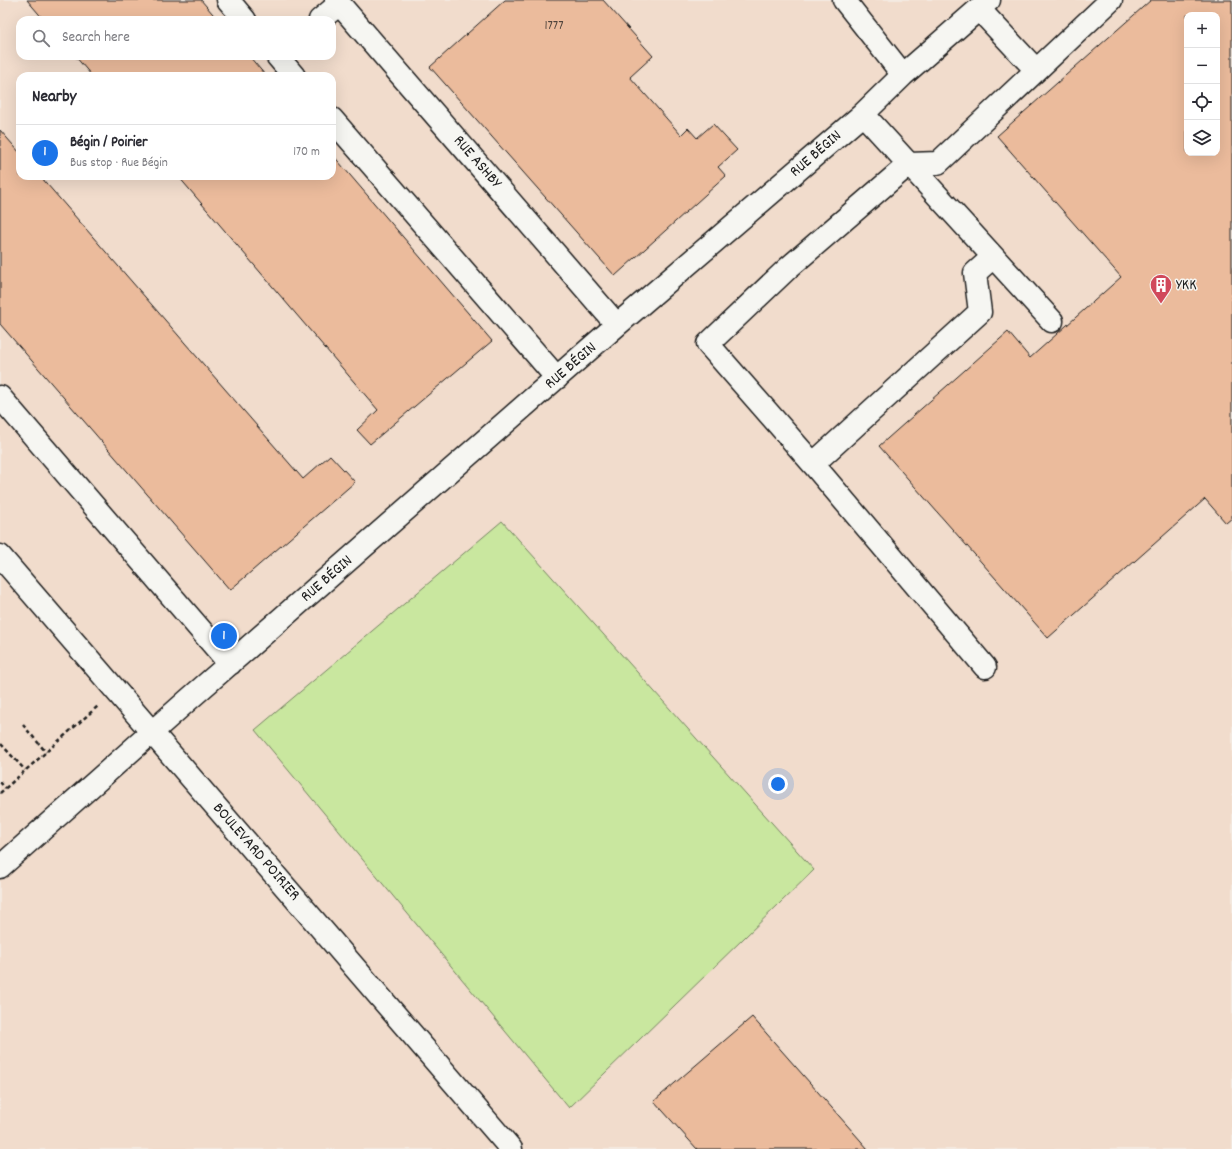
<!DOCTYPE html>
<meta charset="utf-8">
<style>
body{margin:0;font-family:Dekko,sans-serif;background:#f2f2f3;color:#2b2b33}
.controls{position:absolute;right:12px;top:12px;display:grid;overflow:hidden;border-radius:8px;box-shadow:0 4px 16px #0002}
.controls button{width:36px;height:36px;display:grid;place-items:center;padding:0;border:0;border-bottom:1px solid #e1e1e2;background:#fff;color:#2b2b33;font:20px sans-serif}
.you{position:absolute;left:778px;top:784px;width:14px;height:14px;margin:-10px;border:3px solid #fff;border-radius:50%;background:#1a73e8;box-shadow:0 0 0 6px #1a73e833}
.badge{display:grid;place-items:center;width:26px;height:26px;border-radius:50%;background:#1a73e8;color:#fff;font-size:13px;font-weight:700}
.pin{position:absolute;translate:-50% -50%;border:2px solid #fff;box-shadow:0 1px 4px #0006}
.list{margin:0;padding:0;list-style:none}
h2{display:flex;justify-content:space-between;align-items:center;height:52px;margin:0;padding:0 16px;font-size:17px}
h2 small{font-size:13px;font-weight:400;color:#7c7c81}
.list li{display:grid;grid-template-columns:26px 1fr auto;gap:12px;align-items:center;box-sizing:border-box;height:56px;padding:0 16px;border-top:1px solid #e1e1e2}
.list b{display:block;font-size:15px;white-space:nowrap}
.list p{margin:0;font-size:13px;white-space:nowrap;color:#7c7c81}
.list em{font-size:13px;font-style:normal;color:#7c7c81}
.icon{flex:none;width:22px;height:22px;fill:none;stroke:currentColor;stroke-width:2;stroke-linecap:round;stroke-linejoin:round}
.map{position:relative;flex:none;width:1232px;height:1149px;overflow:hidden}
.search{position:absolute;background:#fff;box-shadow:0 4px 16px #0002;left:16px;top:16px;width:320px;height:44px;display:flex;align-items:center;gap:10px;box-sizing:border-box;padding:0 14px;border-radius:12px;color:#7c7c81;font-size:15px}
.panel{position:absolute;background:#fff;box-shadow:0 4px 16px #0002;left:16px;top:72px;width:320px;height:108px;border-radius:12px}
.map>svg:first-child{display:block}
.built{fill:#f1dccc;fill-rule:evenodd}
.green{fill:#c9e79f;stroke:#72825e}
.building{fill:#ebbb9c;stroke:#1c1c1c;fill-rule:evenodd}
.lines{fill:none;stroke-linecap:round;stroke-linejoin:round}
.minor-casing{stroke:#1c1c1c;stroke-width:25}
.path{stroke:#1c1c1c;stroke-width:2.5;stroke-dasharray:4 3;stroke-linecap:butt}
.minor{stroke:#f6f6f2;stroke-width:22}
.labels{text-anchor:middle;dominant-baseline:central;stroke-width:3;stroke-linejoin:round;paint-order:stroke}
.number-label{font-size:14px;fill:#50443c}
.street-label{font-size:16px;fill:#1c1c1c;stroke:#f6f6f2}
.poi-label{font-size:16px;fill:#1c1c1c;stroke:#f6f6f2;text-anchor:start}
</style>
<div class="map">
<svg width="1232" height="1149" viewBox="0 0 1232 1149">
<rect width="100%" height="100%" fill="#f4eae1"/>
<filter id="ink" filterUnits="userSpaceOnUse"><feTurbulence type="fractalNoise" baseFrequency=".025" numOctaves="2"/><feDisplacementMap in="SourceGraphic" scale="8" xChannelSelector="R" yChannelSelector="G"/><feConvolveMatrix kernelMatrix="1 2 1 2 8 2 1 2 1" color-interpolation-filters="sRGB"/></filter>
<g filter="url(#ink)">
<path class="built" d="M 0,0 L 1232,0 L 1232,1149 L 0,1149 ZM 1187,15 L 1217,15 L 1217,153 L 1187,153 ZM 20,20 L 332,20 L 332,56 L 20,56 ZM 20,76 L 332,76 L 332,176 L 20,176 Z"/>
<path class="green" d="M 502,521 L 814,870 L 569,1108 L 255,730 Z"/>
<path class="building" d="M 27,0 L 201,0 L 218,20 L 44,20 Z
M 505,0 L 603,0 L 653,56 L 630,77 L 681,135 L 688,128 L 697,138 L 713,124 L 737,150 L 718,167 L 726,176 L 615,276 L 430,67 Z
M 1151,0 L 1232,0 L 1232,518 L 1226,523 L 1205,499 L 1048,638 L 879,446 L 1008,332 L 1030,358 L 1121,277 L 997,136 ZM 1187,15 L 1217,15 L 1217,153 L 1187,153 Z
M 75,56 L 249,56 L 266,76 L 92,76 Z
M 0,130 L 20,153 L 20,176 L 40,176 L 303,479 L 330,455 L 355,482 L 230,590 L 0,324 Z
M 332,154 L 492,341 L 370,444 L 357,430 L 378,410 L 178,176 L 332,176 Z
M 752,1017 L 868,1149 L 697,1149 L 654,1101 Z"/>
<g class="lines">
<g class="minor-casing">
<path id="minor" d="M 228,0 L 245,20
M 336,0 L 617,325
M 844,0 L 903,75
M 979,9 L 1036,70
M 320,20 L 339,4
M 277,56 L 294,76
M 863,114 L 1052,321
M 332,119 L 557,378
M 993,257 L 975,273 L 980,312 L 813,464 L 708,344 L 787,269 L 909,164 L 938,163 L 1111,0
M 0,397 L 230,664
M 813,464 L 985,667
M 0,556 L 511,1149
M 0,867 L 187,701 L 617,325 L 863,114 L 903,75 L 989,0"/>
</g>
<path class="path" d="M 23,725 L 46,752
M 1,744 L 25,770
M 0,782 L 5,788
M 0,793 L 98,706"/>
<use href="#minor" class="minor"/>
</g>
</g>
<defs>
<g id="building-pin" transform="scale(1.15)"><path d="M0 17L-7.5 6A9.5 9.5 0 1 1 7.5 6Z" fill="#d1495b" stroke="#f6f6f2"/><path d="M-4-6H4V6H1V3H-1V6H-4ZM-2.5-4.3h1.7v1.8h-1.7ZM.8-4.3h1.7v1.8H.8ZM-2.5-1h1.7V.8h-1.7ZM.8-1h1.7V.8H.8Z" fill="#fff"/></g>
</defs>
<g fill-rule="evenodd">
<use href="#building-pin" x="1161" y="285"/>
</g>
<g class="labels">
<g class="number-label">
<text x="554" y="26">1777</text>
</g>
<g class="street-label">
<text transform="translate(816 154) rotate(-41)">RUE BÉGIN</text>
<text transform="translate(477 162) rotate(49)">RUE ASHBY</text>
<text transform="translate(571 366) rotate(-41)">RUE BÉGIN</text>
<text transform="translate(327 579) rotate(-41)">RUE BÉGIN</text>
<text transform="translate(256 852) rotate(49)">BOULEVARD POIRIER</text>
</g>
<g class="poi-label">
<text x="1176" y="285">YKK</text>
</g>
</g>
</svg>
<div class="controls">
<button>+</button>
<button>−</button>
<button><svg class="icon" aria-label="locate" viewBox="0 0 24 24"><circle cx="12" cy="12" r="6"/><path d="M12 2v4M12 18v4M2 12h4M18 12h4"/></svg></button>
<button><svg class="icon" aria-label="layers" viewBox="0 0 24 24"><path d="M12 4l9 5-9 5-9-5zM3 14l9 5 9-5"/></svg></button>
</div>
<div class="you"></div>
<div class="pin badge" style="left:224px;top:636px">1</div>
<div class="search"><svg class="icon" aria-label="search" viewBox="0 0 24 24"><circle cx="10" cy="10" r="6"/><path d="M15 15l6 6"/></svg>Search here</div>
<section class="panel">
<h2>Nearby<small></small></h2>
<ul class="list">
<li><span class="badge">1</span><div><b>Bégin / Poirier</b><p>Bus stop · Rue Bégin</p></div><em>170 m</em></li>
</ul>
</section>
</div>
